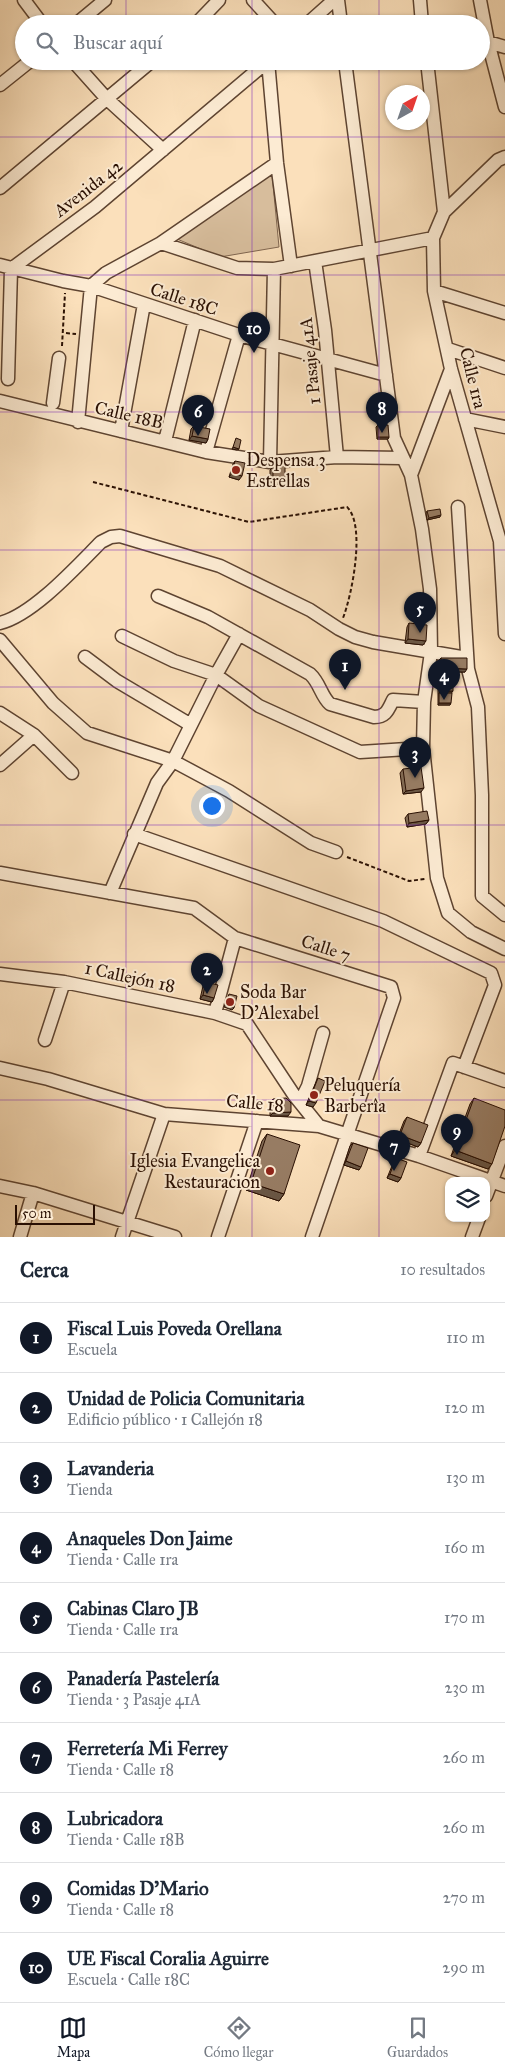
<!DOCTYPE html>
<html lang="es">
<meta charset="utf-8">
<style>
body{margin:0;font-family:"IM FELL Great Primer",serif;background:#f6f6f7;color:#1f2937}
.controls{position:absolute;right:15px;bottom:15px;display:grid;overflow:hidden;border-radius:10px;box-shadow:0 1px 4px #0004}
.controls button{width:45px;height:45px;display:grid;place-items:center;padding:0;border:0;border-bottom:1px solid #e0e1e3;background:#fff;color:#1f2937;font:25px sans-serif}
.compass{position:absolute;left:385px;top:85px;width:45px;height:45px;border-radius:50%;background:#fff;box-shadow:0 1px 4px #0004;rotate:40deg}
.scale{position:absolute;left:15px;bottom:12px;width:80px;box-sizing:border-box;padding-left:5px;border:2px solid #2a1003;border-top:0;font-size:14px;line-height:18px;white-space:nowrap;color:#2a1003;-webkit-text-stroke:4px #fcebd3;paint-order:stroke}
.you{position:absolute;left:211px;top:805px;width:18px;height:18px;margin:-12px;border:4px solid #fff;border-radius:50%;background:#1a73e8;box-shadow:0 0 0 8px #1a73e833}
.badge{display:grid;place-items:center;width:32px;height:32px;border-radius:50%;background:#111827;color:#fff;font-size:16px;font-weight:700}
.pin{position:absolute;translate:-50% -41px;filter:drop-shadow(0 1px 2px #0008)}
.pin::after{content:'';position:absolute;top:26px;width:18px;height:15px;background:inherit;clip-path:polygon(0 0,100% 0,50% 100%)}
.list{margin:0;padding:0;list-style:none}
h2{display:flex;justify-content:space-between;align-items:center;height:65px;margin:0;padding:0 20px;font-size:21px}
h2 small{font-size:16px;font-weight:400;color:#747a83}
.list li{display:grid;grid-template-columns:32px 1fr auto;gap:15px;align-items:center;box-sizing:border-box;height:70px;padding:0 20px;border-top:1px solid #e0e1e3}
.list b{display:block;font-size:19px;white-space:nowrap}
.list p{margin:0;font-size:16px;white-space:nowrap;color:#747a83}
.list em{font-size:16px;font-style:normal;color:#747a83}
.icon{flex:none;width:28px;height:28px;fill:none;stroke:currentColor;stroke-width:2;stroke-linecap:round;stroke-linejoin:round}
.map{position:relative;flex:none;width:505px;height:1237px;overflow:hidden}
.search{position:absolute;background:#fff;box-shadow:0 1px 4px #0004;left:15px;right:15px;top:15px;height:55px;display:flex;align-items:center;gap:12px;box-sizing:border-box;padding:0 18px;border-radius:28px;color:#747a83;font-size:19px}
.sheet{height:765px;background:#fff}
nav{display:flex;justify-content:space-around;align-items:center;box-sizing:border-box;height:70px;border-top:1px solid #e0e1e3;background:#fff;font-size:14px;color:#747a83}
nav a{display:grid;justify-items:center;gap:2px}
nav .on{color:#111827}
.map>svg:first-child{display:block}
.green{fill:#d7bd9c;stroke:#806650}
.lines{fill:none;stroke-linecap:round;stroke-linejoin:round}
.minor-casing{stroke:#5e4431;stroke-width:15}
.path{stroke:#2a1003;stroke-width:2;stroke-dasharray:4 2.5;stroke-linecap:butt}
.minor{stroke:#fcebd3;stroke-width:12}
.wall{fill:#826b55;stroke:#2a1003}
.shaded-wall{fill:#6a5745;stroke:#2a1003}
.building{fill:#977c63;stroke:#2a1003}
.grid{fill:none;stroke:#7b2cbf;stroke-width:1;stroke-opacity:0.55}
.poi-dot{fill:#8f2418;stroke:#fcebd3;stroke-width:2}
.labels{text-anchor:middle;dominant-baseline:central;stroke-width:4;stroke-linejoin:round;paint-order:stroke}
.street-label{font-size:18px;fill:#2a1003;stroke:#fcebd3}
.poi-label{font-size:18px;fill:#2a1003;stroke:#fcebd3;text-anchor:start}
</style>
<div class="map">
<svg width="505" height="1237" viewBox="0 0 505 1237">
<rect width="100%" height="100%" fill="#fbe0bb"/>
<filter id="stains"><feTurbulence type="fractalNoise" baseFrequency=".004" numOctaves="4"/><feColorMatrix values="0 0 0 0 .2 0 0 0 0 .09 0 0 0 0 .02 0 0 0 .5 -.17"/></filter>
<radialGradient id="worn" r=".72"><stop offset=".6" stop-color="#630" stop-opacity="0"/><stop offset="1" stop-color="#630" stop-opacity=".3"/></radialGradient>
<path class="green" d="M 268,172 L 272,174 L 279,247 L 220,257 L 177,239 Z"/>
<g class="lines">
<g class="minor-casing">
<path id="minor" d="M 24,0 L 42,24
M 253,0 L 275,24
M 338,0 L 341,24
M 420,0 L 422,24
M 480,0 L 488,42 L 505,107
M 76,24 L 105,0
M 196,24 L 219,0
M 307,24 L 334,0
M 488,42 L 505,47
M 73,61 L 106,98 L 163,150
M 268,61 L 277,163 L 291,266
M 345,61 L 394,438 L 411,475 L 422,529 L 430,589 L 431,652 L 424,702 L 423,748 L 437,878 L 448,913 L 471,932 L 505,949
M 427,61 L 444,212
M 0,85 L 30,61
M 505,157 L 498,160 L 444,212 L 433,238 L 434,291 L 451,369 L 500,541 L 505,634
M 0,188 L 152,61
M 161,243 L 277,163
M 315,261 L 325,330 L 337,457
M 0,265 L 63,281 L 91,286 L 239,335 L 386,375
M 91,286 L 106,273 L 161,243 L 237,268 L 274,269 L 433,238
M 434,291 L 505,313
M 448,349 L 505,368
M 8,379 L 11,269 L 95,207 L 268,61
M 0,401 L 206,452 L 270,462 L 337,457 L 401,458
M 53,403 L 59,358
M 465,419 L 505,427
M 78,422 L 91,286
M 121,431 L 144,304
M 165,441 L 195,320
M 206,452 L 239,335
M 270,462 L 274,269
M 411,475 L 451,369
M 458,507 L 468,669 L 478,707 L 482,795 L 482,896 L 505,915
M 158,596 L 208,617 L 310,674 C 320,683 321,696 330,704 L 374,717 C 386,717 388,710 393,700 L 424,702
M 0,623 C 33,615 77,566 101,542 L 111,537 L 120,536 L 220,566 L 310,610 L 339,629 L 355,637 L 373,642 L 467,658
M 122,636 L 174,661 L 216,675 L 259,706 L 360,752 L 423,748
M 0,640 L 53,703 L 87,733 L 173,761 L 229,791 L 311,843 L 336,852
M 85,657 L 117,681 L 191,725
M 0,713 L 34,735 L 72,773
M 0,765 L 34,735
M 134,834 L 383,921 L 491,973 L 495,985 L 464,1067
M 0,873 L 194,908 L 235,938 L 391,987 L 394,998 L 312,1237
M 110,893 L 157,783 L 173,761 L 216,675 L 239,634
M 0,974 L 64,982 L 215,1013 L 247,1024 L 294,1095 L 319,1126
M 215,1013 L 235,938
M 45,1040 L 64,982
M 0,1068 L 48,1079 L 164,1114 L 319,1126 L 419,1156 L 505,1186
M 300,1102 L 308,1086 L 323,1033
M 419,1156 L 453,1063 L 505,1081
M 0,1186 L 33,1193 L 175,1237
M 486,1196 L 505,1146
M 20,1237 L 33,1193
M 122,1237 L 164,1114
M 218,1237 L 257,1121
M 472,1237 L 479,1218"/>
</g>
<path class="path" d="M 66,333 L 76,334
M 62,346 L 65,293
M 93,482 L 249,522 L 347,507 C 366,525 352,595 343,618
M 347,857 L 409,881 L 425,879"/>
<use href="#minor" class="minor"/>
</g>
<path class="wall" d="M 378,425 L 389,437 L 388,439 L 377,439 L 376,427 Z
M 194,426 L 208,439 L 206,443 L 189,440 L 191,429 Z
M 235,461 L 239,480 L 229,477 L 233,464 Z
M 273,467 L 282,484 L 270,484 L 270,470 Z
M 427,511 L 440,517 L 427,520 L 426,513 Z
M 409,623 L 423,645 L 405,643 L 407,627 Z
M 441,658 L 465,672 L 438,672 L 438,661 Z
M 441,680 L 451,693 L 450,705 L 438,705 L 438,684 Z
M 403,769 L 421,792 L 403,794 L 400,773 Z
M 408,814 L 429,820 L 426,824 L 407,827 L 405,818 Z
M 206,982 L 214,998 L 212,1002 L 200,999 L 203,986 Z
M 318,1078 L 313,1107 L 306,1105 L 316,1082 Z
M 474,1098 L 488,1169 L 451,1156 L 470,1104 Z
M 273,1099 L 288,1116 L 270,1116 L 270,1103 Z
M 407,1117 L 421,1143 L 418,1147 L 397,1139 L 404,1121 Z
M 267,1134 L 284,1194 L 279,1201 L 246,1190 L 262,1141 Z
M 353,1143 L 359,1170 L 344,1165 L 350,1146 Z
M 396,1158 L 401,1178 L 398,1182 L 387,1178 L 394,1161 Z"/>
<path class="shaded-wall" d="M 192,436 L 208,439 L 206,443 L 189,440 Z
M 378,437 L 389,437 L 388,439 L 377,439 Z
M 233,447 L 239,449 L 237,450 L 232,449 Z
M 232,473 L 242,476 L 239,480 L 229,477 Z
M 285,480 L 282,484 L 270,484 L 273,481 Z
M 441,515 L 440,517 L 427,520 L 429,518 Z
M 408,639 L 426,641 L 423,645 L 405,643 Z
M 441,668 L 467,669 L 465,672 L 438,672 Z
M 441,691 L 453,691 L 450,695 L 439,693 Z
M 439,703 L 451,703 L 450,705 L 438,705 Z
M 424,788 L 421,792 L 403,794 L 406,791 Z
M 429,820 L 426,824 L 407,827 L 409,823 Z
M 203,995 L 214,998 L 212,1002 L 200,999 Z
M 225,1005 L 234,1008 L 232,1010 L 224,1007 Z
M 309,1101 L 316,1103 L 313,1107 L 306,1105 Z
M 291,1112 L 288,1116 L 270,1116 L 273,1113 Z
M 400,1135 L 421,1143 L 418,1147 L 397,1139 Z
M 455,1150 L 492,1164 L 488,1169 L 451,1156 Z
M 346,1161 L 361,1167 L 359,1170 L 344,1165 Z
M 390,1174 L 401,1178 L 398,1182 L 387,1178 Z
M 251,1183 L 284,1194 L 279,1201 L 246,1190 Z"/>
<path class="building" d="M 378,425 L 388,425 L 389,437 L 378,437 Z
M 194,426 L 210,429 L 208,439 L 192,436 Z
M 236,438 L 241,440 L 239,449 L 233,447 Z
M 235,461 L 245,463 L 242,476 L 232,473 Z
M 285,466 L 285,480 L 273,481 L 273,467 Z
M 440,509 L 441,515 L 429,518 L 427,511 Z
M 409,623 L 427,625 L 426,641 L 408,639 Z
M 441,658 L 467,658 L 467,669 L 441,668 Z
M 441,680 L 453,681 L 453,691 L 441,691 Z
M 439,693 L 452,693 L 451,703 L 439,703 Z
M 421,767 L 424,788 L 406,791 L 403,769 Z
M 427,811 L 429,820 L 409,823 L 408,814 Z
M 206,982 L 218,985 L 214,998 L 203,995 Z
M 229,994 L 237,996 L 234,1008 L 225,1005 Z
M 318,1078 L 325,1081 L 316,1103 L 309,1101 Z
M 286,1098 L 291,1103 L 291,1112 L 273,1113 L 273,1099 Z
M 474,1098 L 505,1110 L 505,1126 L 492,1164 L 455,1150 Z
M 407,1117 L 428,1125 L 421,1143 L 400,1135 Z
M 267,1134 L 300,1145 L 284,1194 L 251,1183 Z
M 353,1143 L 368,1148 L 361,1167 L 346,1161 Z
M 396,1158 L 407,1162 L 401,1178 L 390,1174 Z"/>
<path class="grid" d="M 126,0 L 126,24M 252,0 L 252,24M 379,0 L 379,24M 126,61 L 126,1237M 252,61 L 252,1237M 379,61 L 379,1237M 0,137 L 505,137M 0,275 L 505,275M 0,412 L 505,412M 0,550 L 505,550M 0,687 L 505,687M 0,825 L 505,825M 0,962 L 505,962M 0,1100 L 505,1100"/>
<g class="poi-dot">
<circle cx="236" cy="470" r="5"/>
<circle cx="230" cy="1002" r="5"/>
<circle cx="314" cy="1095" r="5"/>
<circle cx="270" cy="1171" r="5"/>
</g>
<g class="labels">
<g class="street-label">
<text transform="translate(88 188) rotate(-38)">Avenida 42</text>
<text transform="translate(184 299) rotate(18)">Calle 18C</text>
<text transform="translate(310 361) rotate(-96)">1 Pasaje 41A</text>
<text transform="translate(473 378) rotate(76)">Calle 1ra</text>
<text transform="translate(129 415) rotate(13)">Calle 18B</text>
<text transform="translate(326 948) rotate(18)">Calle 7</text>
<text transform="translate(130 977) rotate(12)">1 Callejón 18</text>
<text transform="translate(255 1103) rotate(5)">Calle 18</text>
</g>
<g class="poi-label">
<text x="246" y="460">Despensa 3<tspan x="246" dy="21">Estrellas</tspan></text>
<text x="240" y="992">Soda Bar<tspan x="240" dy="21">D'Alexabel</tspan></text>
<text x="324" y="1085">Peluquería<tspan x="324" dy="21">Barberîa</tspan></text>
<text x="260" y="1161" text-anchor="end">Iglesia Evangelica<tspan x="260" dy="21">Restauracion</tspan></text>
</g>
</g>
<rect width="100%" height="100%" filter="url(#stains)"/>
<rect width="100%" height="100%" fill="url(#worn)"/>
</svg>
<div class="controls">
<button><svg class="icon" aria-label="layers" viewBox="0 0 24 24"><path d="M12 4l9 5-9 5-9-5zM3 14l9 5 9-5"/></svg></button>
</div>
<svg class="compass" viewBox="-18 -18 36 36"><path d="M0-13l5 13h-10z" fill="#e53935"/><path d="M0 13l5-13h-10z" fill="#747a83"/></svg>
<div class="scale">50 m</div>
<div class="you"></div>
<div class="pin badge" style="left:345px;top:690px">1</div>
<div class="pin badge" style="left:207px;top:994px">2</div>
<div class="pin badge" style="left:415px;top:778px">3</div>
<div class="pin badge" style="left:444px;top:700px">4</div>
<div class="pin badge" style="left:420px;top:633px">5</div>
<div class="pin badge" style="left:198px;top:436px">6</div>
<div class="pin badge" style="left:394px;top:1171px">7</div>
<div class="pin badge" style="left:382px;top:433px">8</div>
<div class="pin badge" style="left:457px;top:1155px">9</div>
<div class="pin badge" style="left:254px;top:353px">10</div>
<div class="search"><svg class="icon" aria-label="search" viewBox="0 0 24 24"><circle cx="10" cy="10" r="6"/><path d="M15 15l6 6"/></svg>Buscar aquí</div>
</div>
<section class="sheet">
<h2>Cerca<small>10 resultados</small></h2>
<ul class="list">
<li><span class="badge">1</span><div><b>Fiscal Luis Poveda Orellana</b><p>Escuela</p></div><em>110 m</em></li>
<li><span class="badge">2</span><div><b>Unidad de Policia Comunitaria</b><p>Edificio público · 1 Callejón 18</p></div><em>120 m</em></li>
<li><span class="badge">3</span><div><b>Lavanderia</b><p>Tienda</p></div><em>130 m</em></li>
<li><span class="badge">4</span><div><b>Anaqueles Don Jaime</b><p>Tienda · Calle 1ra</p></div><em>160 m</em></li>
<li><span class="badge">5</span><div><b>Cabinas Claro JB</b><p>Tienda · Calle 1ra</p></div><em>170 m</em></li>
<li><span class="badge">6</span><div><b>Panadería Pastelería</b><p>Tienda · 3 Pasaje 41A</p></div><em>230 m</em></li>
<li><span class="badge">7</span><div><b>Ferretería Mi Ferrey</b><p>Tienda · Calle 18</p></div><em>260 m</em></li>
<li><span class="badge">8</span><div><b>Lubricadora</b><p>Tienda · Calle 18B</p></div><em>260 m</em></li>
<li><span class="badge">9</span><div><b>Comidas D'Mario</b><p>Tienda · Calle 18</p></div><em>270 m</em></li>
<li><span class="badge">10</span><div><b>UE Fiscal Coralia Aguirre</b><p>Escuela · Calle 18C</p></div><em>290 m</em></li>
</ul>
</section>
<nav>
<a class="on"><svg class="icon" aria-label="map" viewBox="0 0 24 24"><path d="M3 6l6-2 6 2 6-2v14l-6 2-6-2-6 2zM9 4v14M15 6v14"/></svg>Mapa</a>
<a><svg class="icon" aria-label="directions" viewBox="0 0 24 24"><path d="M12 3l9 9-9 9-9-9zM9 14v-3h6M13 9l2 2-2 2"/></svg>Cómo llegar</a>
<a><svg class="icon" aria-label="saved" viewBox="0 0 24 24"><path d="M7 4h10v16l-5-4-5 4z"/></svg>Guardados</a>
</nav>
